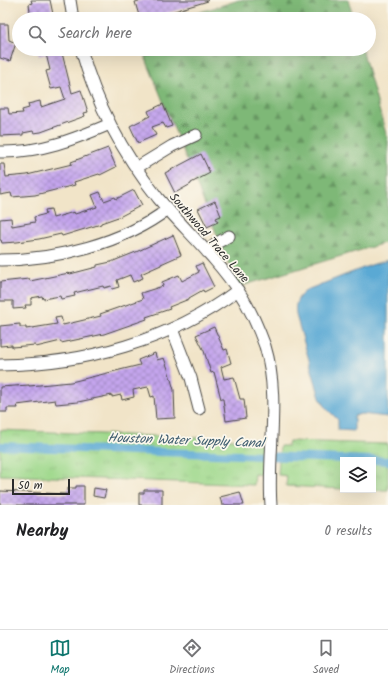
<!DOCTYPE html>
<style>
body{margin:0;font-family:Kalam,sans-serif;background:#f2f2f2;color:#202124}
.controls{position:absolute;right:12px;bottom:12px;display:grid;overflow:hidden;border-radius:0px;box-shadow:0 4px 16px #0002}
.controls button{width:36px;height:36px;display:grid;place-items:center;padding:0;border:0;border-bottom:1px solid #e0e0e0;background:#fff;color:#202124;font:20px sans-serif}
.scale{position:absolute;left:12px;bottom:10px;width:58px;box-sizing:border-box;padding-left:4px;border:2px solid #2b2b2b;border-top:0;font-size:11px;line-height:14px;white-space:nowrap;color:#2b2b2b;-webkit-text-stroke:3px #fbf7ec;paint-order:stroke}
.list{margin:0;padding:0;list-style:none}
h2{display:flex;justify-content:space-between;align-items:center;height:52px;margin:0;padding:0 16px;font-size:17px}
h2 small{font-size:13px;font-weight:400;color:#757577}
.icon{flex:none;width:22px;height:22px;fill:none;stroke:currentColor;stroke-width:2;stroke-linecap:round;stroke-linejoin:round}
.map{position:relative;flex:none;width:388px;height:505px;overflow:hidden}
.search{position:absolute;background:#fff;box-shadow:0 4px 16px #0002;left:12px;right:12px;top:12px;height:44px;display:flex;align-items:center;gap:10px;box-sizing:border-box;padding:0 14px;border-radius:22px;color:#757577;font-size:15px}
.sheet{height:124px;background:#fff}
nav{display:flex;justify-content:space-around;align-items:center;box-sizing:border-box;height:56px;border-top:1px solid #e0e0e0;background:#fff;font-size:11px;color:#757577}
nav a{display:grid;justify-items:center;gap:2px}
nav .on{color:#0f766e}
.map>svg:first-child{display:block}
.grass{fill:url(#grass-tufts);stroke:#64825b}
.forest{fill:url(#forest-firs);stroke:#547251}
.water{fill:#5aa9d4;stroke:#426a80}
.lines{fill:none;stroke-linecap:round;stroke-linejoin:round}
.canal{stroke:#5aa9d4;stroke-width:8}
.building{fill:url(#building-cross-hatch)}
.minor-casing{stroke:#494743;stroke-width:13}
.minor{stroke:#fff;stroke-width:11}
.labels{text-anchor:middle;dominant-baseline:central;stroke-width:3.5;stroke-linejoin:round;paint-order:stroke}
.street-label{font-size:12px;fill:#2b2b2b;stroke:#fbf7ec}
.water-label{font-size:13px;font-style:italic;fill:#3e5d6f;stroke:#fbf7ec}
</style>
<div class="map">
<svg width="388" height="505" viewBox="0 0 388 505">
<defs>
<pattern id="grass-tufts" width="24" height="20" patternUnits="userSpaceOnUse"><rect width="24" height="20" fill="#9ed88b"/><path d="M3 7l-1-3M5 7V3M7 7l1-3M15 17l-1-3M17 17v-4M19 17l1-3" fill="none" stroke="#88ba78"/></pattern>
<pattern id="forest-firs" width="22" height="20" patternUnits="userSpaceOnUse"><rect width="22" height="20" fill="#7eb877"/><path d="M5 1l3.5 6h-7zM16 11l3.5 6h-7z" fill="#679662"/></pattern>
<pattern id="building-cross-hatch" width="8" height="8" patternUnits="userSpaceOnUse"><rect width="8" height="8" fill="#c4a5ed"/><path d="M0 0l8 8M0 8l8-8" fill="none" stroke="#9f87c0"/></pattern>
</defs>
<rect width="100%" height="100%" fill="#fbf7ec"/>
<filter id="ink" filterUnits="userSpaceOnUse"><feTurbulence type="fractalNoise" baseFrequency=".025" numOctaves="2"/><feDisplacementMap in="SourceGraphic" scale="8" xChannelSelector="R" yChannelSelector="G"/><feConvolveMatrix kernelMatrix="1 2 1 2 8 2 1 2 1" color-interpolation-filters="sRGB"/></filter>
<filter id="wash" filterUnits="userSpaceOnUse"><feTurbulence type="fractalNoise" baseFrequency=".012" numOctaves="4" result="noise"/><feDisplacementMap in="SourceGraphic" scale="16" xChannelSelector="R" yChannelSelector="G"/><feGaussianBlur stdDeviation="0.9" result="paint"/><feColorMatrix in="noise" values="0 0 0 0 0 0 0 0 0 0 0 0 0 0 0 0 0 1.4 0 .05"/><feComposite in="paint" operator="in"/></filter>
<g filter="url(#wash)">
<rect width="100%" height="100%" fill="#f1e4c8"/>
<path class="grass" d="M 0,430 L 256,440 L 256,445 L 264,445 L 263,475 L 255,474 L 254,485 L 0,475 Z
M 289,441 L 388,444 L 388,490 L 373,490 L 373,460 L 343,460 L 343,489 L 286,486 L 287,476 L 278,475 L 280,446 L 288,446 Z"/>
<path class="forest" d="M 239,0 L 348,0 L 354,19 L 178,19 Z
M 142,49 L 362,49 L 388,141 L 388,242 L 238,287 Z"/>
<path class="water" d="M 388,260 L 388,417 L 361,414 L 354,416 L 354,431 L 338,430 L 338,420 L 327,409 L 320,398 L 296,315 C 294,303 298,295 309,289 L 371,265 Z"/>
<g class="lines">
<path class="canal" d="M 0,446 L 371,460
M 373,460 L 388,461"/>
</g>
<g id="blocks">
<path class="building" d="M 31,0 L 50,0 L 54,19 L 31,19 L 29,4 L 32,3 Z
M 143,0 L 207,0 L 208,1 L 161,15 L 147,19 L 140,19 L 135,2 Z
M 0,24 L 8,24 L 9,40 L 16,43 L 10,61 L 0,58 Z
M 37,49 L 61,49 L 72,93 L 81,90 L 88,112 L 84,113 L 85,116 L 41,132 L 34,133 L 33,131 L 23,133 L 23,135 L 0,136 L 0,108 L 8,108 L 9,114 L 23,113 L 22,110 L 29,108 L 28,104 L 40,101 L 41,107 L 65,99 L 61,87 L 51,89 L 46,71 L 50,70 L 46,54 L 39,56 Z
M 163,104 L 172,126 L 166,128 L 163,123 L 152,127 L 156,135 L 138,143 L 130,126 L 150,116 L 148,111 Z
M 108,148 L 116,167 L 100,175 L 99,174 L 74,182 L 75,185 L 35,195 L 12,197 L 11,193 L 0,195 L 0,164 L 4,164 L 6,177 L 27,175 L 72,164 L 71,162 Z
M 201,154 L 210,173 L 191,183 L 191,184 L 175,193 L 165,173 Z
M 134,190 L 142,205 L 121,216 L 101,223 L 101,224 L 62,236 L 61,234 L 39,239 L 17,242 L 2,243 L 1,240 L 0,240 L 0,219 L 11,218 L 12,226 L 35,222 L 34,217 L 46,214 L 45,210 L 51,209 L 53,218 L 74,212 L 75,214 L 97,207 L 92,195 L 100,192 L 104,201 L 115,197 L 116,199 Z
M 215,201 L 221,216 L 216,218 L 218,222 L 207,227 L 198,209 Z
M 173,235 L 181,255 L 161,264 L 161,265 L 141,274 L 143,278 L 133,282 L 130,275 L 117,280 L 119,287 L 112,289 L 111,286 L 104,288 L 103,286 L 74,293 L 75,296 L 61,299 L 60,296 L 43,299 L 42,296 L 31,298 L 31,305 L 25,305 L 26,308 L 13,309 L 13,301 L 0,301 L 0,282 L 29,279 L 30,281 L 69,273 L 70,274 L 97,267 L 97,265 L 111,262 L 136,252 Z
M 202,263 L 214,287 L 204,292 L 203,290 L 189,298 L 189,299 L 169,307 L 170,309 L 146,317 L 147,319 L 104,334 L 61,343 L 61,341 L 36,347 L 35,345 L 12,347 L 12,345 L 0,346 L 0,326 L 20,324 L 20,327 L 26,327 L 26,329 L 57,324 L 55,318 L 61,317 L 63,325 L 101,316 L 100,314 L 143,299 L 141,293 L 163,286 L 162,282 L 179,275 L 182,281 L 199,272 L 196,266 Z
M 214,327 L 224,350 L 227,349 L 231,363 L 221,367 L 224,379 L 234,377 L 240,399 L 244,399 L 246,418 L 226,421 L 223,399 L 221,399 L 214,372 L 211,373 L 204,351 L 196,335 Z
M 155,353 L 157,360 L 164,358 L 168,369 L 174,390 L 175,418 L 156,419 L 154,396 L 151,397 L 148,387 L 133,390 L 134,397 L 122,400 L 121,395 L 112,397 L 112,395 L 78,402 L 56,404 L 55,400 L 17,405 L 18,408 L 7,408 L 7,412 L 0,412 L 0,387 L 29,385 L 29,386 L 71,382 L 140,365 L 138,360 Z
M 76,486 L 84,486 L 84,505 L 0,505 L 0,491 L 68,494 L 68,488 L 76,488 Z
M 94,488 L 106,490 L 104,498 L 93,496 Z
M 144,490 L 162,490 L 162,505 L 139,505 L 139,493 L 144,493 Z
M 240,492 L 244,505 L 222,505 L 220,497 Z"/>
</g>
</g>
<g filter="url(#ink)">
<use href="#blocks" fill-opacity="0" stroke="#494743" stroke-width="1"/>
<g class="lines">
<g class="minor-casing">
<path id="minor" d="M 70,0 L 73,19
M 81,49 C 96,103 123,154 158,198 C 184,229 216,257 239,292 C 250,308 258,327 265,346 C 281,398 267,452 271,505
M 0,152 C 39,153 75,139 110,124
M 136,168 L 172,146 L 196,135
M 207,252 L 217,243 L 229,236
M 0,260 C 55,260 124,243 168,209
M 172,329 L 191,378 L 199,409
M 0,365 C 84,364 170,341 238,290"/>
</g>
<use href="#minor" class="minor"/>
</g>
</g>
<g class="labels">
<g class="street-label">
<text transform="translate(209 238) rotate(49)">Southwood Trace Lane</text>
</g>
<g class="water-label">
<text transform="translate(186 441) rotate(2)">Houston Water Supply Canal</text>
</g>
</g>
</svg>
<div class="controls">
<button><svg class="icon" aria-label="layers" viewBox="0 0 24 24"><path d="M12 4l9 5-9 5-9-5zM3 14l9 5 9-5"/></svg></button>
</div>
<div class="scale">50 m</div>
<div class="search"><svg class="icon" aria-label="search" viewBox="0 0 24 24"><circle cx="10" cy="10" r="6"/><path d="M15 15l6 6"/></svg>Search here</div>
</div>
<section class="sheet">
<h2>Nearby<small>0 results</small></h2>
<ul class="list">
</ul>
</section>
<nav>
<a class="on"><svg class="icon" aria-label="map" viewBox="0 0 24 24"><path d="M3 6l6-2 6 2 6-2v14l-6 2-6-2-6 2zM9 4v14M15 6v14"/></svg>Map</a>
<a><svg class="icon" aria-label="directions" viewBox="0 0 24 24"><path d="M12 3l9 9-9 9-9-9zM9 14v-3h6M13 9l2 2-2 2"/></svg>Directions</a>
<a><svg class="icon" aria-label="saved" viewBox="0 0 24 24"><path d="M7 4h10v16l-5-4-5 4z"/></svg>Saved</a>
</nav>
